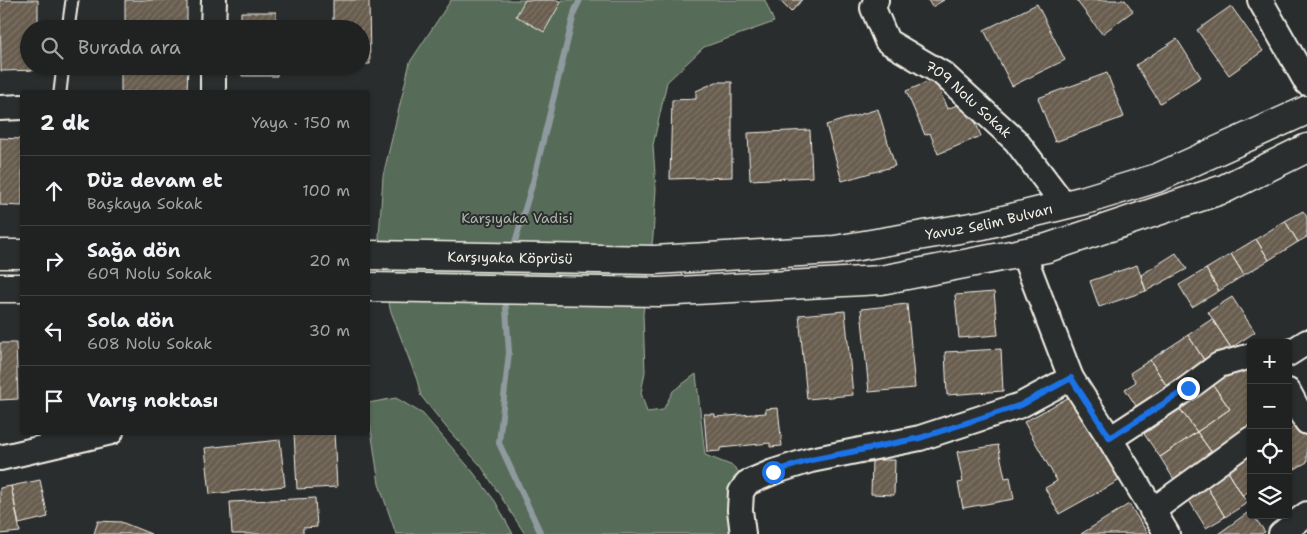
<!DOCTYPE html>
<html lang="tr">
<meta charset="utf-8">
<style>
body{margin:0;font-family:"Shantell Sans",sans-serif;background:#282a2a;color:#f1f3f6}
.controls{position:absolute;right:15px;bottom:15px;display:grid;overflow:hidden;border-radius:5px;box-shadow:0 1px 4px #0004}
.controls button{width:45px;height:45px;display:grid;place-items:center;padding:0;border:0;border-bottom:1px solid #3d3f40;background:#202222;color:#f1f3f6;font:25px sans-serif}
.stop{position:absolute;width:15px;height:15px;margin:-11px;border:4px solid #1a73e8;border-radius:50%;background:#fff}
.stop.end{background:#1a73e8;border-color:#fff;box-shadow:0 1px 5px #0008}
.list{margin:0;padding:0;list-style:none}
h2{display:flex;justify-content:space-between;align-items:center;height:65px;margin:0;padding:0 20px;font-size:21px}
h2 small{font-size:16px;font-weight:400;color:#a2a4a5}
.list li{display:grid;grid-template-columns:32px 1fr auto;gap:15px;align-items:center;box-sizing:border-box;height:70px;padding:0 20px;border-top:1px solid #3d3f40}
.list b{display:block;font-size:19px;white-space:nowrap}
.list p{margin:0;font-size:16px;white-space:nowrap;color:#a2a4a5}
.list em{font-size:16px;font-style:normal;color:#a2a4a5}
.icon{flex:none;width:28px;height:28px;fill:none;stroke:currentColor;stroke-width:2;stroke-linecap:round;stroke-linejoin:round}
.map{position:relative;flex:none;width:1307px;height:534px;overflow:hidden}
.search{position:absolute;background:#202222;box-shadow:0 1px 4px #0004;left:20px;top:20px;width:350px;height:55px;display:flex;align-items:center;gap:12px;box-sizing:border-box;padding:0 18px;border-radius:28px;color:#a2a4a5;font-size:19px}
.panel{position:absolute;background:#202222;box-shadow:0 1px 4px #0004;left:20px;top:90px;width:350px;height:345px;border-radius:5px}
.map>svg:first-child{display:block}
.green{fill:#566c58;stroke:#a5aea0}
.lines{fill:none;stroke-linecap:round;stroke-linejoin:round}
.stream{stroke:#8f9a9f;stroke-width:6}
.building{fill:url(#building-hatch);stroke:#f4f1e8}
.lane-casing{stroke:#f4f1e8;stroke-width:15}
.street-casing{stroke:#f4f1e8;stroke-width:28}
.secondary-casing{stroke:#f4f1e8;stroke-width:31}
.lane{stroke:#2a2d2e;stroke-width:11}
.street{stroke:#2a2d2e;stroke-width:24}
.secondary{stroke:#2a2d2e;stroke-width:28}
.route{stroke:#1a73e8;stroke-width:6}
.labels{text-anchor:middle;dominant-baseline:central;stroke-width:4;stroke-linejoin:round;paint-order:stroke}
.street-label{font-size:14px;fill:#f4f1e8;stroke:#2a2d2e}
.park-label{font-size:14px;fill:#adb5a7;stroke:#2a2d2e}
</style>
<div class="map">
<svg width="1307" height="534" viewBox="0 0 1307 534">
<defs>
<pattern id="building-hatch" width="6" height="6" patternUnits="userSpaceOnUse" patternTransform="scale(1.25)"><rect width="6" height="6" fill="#685d4f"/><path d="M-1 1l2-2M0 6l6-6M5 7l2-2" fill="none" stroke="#7e7568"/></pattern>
</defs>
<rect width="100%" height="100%" fill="#2a2d2e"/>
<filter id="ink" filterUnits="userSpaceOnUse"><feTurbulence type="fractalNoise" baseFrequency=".02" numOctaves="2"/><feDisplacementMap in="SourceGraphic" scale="10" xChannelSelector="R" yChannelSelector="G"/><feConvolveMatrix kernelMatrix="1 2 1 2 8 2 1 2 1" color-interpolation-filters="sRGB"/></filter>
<g filter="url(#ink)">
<path class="green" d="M 451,0 L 557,0 L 561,2 L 562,0 L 765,0 L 774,22 L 704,47 L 667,82 L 653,145 L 656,189 L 653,236 L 643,314 L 645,372 L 641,393 L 647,412 L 663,410 L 673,391 L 696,374 L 705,455 L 733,466 L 742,475 L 737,534 L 525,534 L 481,466 L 450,432 L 421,396 L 417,380 L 390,309 L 379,237 L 383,176 L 410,62 Z
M 396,398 L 423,414 L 473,472 L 495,501 L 513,534 L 396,534 L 379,484 L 368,409 L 368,403 Z"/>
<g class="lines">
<path class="stream" d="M 512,252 L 533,182 L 575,10 L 580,0
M 505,295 L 509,352 L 499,443 L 541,534"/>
</g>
<path class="building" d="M 0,0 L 38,0 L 38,29 L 29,29 L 29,66 L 39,66 L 39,70 L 1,71 Z
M 125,0 L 187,0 L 187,29 L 125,29 Z
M 333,0 L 369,0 L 370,64 L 361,64 L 361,29 L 333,29 Z
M 525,0 L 557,0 L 561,2 L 544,32 L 516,16 Z
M 779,0 L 802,0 L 791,12 Z
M 928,0 L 944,0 L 932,7 Z
M 1076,0 L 1125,0 L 1133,11 L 1102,34 Z
M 1037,4 L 1065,60 L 1012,86 L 984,30 Z
M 1231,6 L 1263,51 L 1229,75 L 1197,30 Z
M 241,12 L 276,12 L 276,29 L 241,29 Z
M 1177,39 L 1201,77 L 1160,103 L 1136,65 Z
M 121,66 L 188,66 L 187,92 L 121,92 Z
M 242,66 L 277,66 L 277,76 L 242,76 Z
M 1107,73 L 1124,117 L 1055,142 L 1038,98 Z
M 935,79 L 947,109 L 967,101 L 981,136 L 938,154 L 930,133 L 925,135 L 906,91 Z
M 716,82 L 732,82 L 732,177 L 670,179 L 672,100 L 696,99 L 696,91 Z
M 878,109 L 895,166 L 842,181 L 826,125 Z
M 810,130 L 812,177 L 750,180 L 748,133 Z
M 0,138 L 22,139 L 22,206 L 0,205 Z
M 1303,211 L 1307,217 L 1307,237 L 1298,242 L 1285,221 Z
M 1285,221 L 1298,242 L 1269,260 L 1256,239 Z
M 1256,239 L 1269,260 L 1244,275 L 1231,254 Z
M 1176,253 L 1187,269 L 1146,291 L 1141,275 Z
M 1231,254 L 1244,275 L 1219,291 L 1206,269 Z
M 1137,265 L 1146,291 L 1099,307 L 1090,281 Z
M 1206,269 L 1219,291 L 1192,307 L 1179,285 Z
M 994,292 L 998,335 L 959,338 L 955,295 Z
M 1232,297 L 1255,332 L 1231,348 L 1208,312 Z
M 907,304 L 915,388 L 869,392 L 861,309 Z
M 845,311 L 853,395 L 807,399 L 799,315 Z
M 1212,319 L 1231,348 L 1206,363 L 1188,335 Z
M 1188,335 L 1206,363 L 1168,388 L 1150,360 Z
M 0,343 L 16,343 L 18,399 L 0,400 Z
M 1001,349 L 1003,391 L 947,395 L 945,352 Z
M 1150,360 L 1168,388 L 1138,409 L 1125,389 L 1136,382 L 1130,373 Z
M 1246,363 L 1251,369 L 1251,426 L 1212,453 L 1197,432 L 1230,409 L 1213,385 Z
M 1213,385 L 1230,409 L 1197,432 L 1180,409 Z
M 1073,395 L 1120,480 L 1059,514 L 1045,488 L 1057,481 L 1024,422 Z
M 778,408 L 782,446 L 770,447 L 770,443 L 720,448 L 720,451 L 707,452 L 704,414 L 715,414 L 715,417 L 766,413 L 765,409 Z
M 1180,409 L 1197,432 L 1160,457 L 1144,434 Z
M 1299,423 L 1307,437 L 1307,462 L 1288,473 L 1288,430 Z
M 334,432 L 337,487 L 297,489 L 294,433 Z
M 1197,432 L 1212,453 L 1175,481 L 1160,457 Z
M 280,440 L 285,486 L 210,494 L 205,448 Z
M 998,445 L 1005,478 L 1010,477 L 1014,499 L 963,508 L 958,483 L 963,482 L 957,452 Z
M 1251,453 L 1251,490 L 1242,495 L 1226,468 Z
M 872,460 L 895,460 L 894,495 L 871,494 Z
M 1226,468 L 1247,503 L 1225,517 L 1204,482 Z
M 40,480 L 48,517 L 19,524 L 11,486 Z
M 1204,482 L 1225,517 L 1206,528 L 1185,494 Z
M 11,486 L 20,532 L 0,534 L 0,488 Z
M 315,498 L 317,527 L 303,528 L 303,534 L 232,534 L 230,502 Z
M 1129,504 L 1148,534 L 1081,534 Z
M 1250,511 L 1251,515 L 1253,515 L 1265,532 L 1261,534 L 1218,534 Z
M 98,521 L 121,522 L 151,534 L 94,534 Z"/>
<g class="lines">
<g class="lane-casing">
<path id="lane" d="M 68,29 L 72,0
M 60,92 L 63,66"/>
</g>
<g class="street-casing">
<g id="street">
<path id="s1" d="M 876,0 L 873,8 L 887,41 L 943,74 L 1016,141 L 1065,206"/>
<path d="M 1260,0 L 1307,83"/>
<path d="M 213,29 L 214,0"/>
<path d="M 213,92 L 213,66"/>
<path d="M 0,108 L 22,107"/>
<path d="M 1023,253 L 1071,378 L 1110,439 L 1167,534"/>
<path d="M 1288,354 L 1307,342"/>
<path d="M 1288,391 L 1296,406 L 1307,422"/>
<path d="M 1110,439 L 1188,388 L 1219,365 L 1251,356"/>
<path d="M 0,458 L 111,432"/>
<path d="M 1152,511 L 1251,439"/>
<path d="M 743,534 L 740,510 L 741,492 L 747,483 L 773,472 L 811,460 L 920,438 L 1021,405 L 1071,378"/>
<path d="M 1281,534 L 1307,514"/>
</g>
</g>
<g class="secondary-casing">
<g id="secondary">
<path d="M 0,254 L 22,254"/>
<path id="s2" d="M 368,255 L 654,260 L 835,250 L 983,225 L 1085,200 L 1157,178 L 1307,110"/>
<path d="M 368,287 L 659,292 L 881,280 L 1047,248 L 1224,189 L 1307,148"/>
<path d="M 0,288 L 22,288"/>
</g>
</g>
<use href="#lane" class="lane"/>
<use href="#street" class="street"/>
<use href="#secondary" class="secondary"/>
</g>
</g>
<g class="lines" filter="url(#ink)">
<path class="route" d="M 773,472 L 811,460 L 920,438 L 1021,405 L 1071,378 L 1110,438 L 1188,388"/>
</g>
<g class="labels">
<g class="street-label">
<text stroke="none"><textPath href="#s1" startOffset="145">709 Nolu Sokak</textPath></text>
<text stroke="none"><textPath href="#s2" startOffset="624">Yavuz Selim Bulvarı</textPath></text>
<text stroke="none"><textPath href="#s2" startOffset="142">Karşıyaka Köprüsü</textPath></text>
</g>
<g class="park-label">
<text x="517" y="218">Karşıyaka Vadisi</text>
</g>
</g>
</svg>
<div class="controls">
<button>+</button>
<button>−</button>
<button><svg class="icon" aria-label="locate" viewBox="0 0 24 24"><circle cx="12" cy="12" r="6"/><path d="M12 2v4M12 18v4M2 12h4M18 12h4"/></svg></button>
<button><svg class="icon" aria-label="layers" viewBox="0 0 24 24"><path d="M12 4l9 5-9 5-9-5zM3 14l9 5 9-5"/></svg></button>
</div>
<div class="stop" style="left:773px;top:472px"></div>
<div class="stop end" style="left:1188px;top:388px"></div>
<div class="search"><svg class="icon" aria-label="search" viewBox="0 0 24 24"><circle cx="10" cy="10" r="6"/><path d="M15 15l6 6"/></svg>Burada ara</div>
<section class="panel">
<h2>2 dk<small>Yaya · 150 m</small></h2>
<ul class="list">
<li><svg class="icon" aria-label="ahead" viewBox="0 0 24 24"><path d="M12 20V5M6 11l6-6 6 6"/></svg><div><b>Düz devam et</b><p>Başkaya Sokak</p></div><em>100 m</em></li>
<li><svg class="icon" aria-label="right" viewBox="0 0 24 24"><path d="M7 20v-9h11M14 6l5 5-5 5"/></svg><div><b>Sağa dön</b><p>609 Nolu Sokak</p></div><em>20 m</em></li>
<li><svg class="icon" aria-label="left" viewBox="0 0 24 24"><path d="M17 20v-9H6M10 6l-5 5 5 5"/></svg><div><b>Sola dön</b><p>608 Nolu Sokak</p></div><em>30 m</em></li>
<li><svg class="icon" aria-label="arrive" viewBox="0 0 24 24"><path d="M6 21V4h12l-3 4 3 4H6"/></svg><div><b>Varış noktası</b></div></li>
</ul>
</section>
</div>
